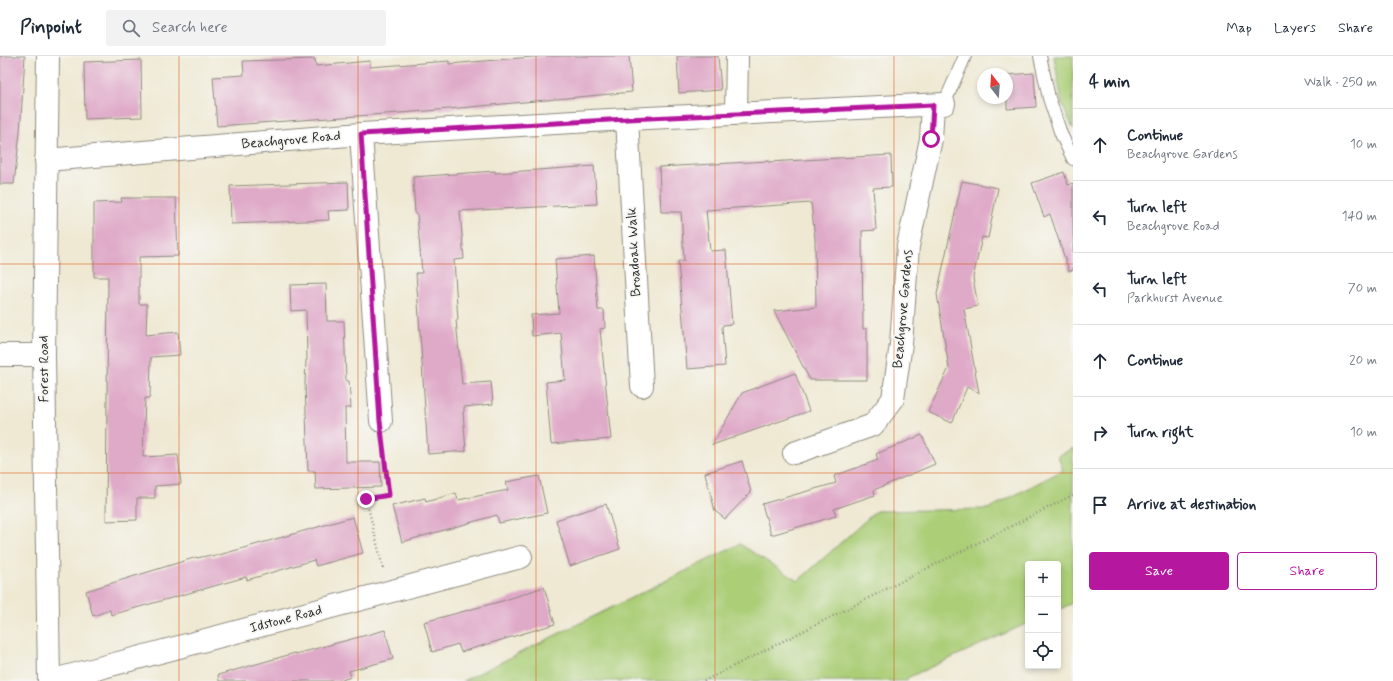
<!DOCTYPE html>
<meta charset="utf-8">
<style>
body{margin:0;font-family:Mynerve,sans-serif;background:#f2f2f3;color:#1f2937}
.controls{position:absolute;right:12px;bottom:12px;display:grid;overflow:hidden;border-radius:4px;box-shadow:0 2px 6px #0003}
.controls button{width:36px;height:36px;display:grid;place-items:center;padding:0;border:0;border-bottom:1px solid #e0e1e3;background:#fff;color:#1f2937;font:20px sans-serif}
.compass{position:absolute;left:977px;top:12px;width:36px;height:36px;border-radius:50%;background:#fff;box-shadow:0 2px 6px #0003;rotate:343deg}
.stop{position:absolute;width:12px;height:12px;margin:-9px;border:3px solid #b5179e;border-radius:50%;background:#fff}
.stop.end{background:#b5179e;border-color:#fff;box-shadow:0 1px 4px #0008}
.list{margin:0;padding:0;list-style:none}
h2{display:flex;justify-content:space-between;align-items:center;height:52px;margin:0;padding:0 16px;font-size:17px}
h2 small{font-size:13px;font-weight:400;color:#747a83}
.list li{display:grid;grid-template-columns:26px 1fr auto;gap:12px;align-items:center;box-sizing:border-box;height:72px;padding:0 16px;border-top:1px solid #e0e1e3}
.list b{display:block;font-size:15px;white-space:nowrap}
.list p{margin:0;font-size:13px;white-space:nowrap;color:#747a83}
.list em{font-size:13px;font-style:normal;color:#747a83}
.actions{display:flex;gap:8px;padding:12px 16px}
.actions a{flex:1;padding:9px 0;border:1px solid #b5179e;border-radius:4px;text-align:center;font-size:14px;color:#b5179e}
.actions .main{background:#b5179e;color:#fff}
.icon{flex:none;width:22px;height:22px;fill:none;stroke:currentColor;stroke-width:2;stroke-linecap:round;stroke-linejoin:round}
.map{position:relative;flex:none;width:1073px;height:625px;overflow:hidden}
header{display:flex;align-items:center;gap:24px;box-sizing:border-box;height:56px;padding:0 20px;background:#fff;border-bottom:1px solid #e0e1e3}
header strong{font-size:19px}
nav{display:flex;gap:22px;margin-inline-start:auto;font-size:14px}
.search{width:280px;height:36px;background:#f2f2f3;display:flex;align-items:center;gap:10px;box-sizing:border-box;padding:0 14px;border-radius:4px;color:#747a83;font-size:15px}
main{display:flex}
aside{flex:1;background:#fff}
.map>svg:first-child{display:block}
.green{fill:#abce77;stroke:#6b7c51}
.building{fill:#dfa9c8}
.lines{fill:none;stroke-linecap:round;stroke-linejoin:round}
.lane-casing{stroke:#8d8a7f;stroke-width:14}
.street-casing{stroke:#8d8a7f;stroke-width:24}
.secondary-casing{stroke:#8d8a7f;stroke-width:24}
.path{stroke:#8d8a7f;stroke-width:2.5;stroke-dasharray:1 3;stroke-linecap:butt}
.lane{stroke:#fff;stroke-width:12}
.street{stroke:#fff;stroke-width:22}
.secondary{stroke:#fff;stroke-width:22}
.route{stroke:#b5179e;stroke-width:5}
.grid{fill:none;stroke:#df570e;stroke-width:1;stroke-opacity:0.55}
.labels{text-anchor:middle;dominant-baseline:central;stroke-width:3.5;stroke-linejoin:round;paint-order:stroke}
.street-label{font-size:14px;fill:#2b2b2b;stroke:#f6f6f2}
</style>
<header>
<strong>Pinpoint</strong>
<div class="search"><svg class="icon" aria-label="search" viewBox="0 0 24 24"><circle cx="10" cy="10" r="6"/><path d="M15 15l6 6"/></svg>Search here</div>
<nav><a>Map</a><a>Layers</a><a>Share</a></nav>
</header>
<main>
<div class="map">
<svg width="1073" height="625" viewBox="0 0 1073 625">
<rect width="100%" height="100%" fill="#f6f6f2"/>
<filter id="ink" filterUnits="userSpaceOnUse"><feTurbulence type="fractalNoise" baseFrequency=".025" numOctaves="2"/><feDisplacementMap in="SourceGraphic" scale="8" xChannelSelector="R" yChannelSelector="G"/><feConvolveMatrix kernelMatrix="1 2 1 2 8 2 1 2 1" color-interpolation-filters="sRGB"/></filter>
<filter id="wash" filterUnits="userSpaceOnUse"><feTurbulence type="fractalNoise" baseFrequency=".012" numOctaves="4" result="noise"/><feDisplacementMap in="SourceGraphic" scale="16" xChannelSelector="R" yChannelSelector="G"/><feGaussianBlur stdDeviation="0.9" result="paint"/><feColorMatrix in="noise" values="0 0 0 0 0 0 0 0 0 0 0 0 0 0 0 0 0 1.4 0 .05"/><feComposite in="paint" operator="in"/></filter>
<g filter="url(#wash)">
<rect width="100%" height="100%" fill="#efe9d3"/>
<path class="green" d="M 1054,0 L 1073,0 L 1073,73 L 1062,48 Z
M 1073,392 L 1073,547 L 1058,554 L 1058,508 L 1028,508 L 1028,567 L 907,622 L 907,625 L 463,625 L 740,488 L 798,525 L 876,455 L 988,453 L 1063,414 L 1058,400 Z"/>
<g id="blocks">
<path class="building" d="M 0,0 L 25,0 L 20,76 L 14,128 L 0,128 Z
M 544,0 L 629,0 L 632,36 L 427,55 L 217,70 L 213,21 L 244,19 L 243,5 L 315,3 L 316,10 L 370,5 L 370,11 L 449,5 L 449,8 Z
M 677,0 L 718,0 L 721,34 L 679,37 Z
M 141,4 L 142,61 L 85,63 L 84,6 Z
M 1034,17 L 1036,51 L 1007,53 L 1007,19 Z
M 891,99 L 892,131 L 873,132 L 876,174 L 862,175 L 863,273 L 867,273 L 867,324 L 810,324 L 774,255 L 816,251 L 815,182 L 811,147 L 706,154 L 710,195 L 726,194 L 732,268 L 723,269 L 722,271 L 725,310 L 687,313 L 678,205 L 684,205 L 681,156 L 661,156 L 659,111 L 768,105 L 768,106 Z
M 594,110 L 597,148 L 460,155 L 464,203 L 454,204 L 458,264 L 456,264 L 462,328 L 491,326 L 493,348 L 464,351 L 464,356 L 463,356 L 466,395 L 428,398 L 416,217 L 422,217 L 417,158 L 415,158 L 413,121 L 495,115 L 495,117 Z
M 1064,116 L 1068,129 L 1073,127 L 1073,214 L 1069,215 L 1050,158 L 1044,161 L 1032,127 Z
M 962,125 L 998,132 L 988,182 L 982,181 L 973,222 L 978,250 L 964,253 L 979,337 L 967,331 L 952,367 L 928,356 L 949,312 L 937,238 Z
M 348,126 L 349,154 L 328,155 L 329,164 L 231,168 L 230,130 Z
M 121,142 L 176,142 L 178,200 L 139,201 L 139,248 L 147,248 L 146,279 L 178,276 L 180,299 L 151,301 L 150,342 L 145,342 L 143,401 L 178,399 L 181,428 L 155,430 L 155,442 L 137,442 L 137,464 L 106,465 L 108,221 L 94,221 L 94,147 L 122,146 Z
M 594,200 L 598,254 L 604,254 L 605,272 L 600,273 L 611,383 L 551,388 L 546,326 L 565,324 L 561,277 L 532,280 L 531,259 L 559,257 L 555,203 Z
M 326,228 L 327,265 L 344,265 L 346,325 L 349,325 L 351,352 L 345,352 L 346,406 L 380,406 L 381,431 L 316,433 L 315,415 L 308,415 L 305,327 L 306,304 L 307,304 L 306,254 L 291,255 L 290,229 Z
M 795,317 L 809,355 L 712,389 L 742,337 Z
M 922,379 L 935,408 L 874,434 L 875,439 L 834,453 L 836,460 L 771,479 L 762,448 L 836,427 L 834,420 L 878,404 L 876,398 Z
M 742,405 L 751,436 L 725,463 L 715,455 L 705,417 Z
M 539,420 L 547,457 L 499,467 L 497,459 L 402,486 L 392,450 L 425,442 L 426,446 L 456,437 L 458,444 L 508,434 L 506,426 Z
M 606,448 L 620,493 L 570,510 L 556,464 Z
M 353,461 L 363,497 L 316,510 L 314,504 L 247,524 L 246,521 L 111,559 L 110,554 L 93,560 L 86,535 L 197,501 L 197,502 L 211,499 L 212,501 Z
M 544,531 L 555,568 L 461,596 L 458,588 L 432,596 L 424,566 L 502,545 Z
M 385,574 L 393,603 L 349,615 L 351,621 L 339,625 L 219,625 L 218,619 L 295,597 L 296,598 Z"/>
</g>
</g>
<g filter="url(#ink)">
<use href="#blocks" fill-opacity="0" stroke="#8d8a7f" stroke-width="1"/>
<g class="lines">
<g class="lane-casing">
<path id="lane" d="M 1040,0 L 1049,42 L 1061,78 L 1073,103
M 944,48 L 965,0"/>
</g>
<g class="street-casing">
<path id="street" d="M 736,58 L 737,0
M 627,63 L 642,330
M 361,78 L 381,365
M 46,104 L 361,78 L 627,63 L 944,48
M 0,299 L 44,299
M 794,397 L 873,369 L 893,343 L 901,288 L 908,190 L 931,83 L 933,49
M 50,625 L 521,501"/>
</g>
<g class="secondary-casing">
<path id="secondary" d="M 48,0 L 44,299 L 49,625"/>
</g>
<path class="path" d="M 383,512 L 366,443 L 389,439 L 383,390
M 704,625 L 1073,439"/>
<use href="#lane" class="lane"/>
<use href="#street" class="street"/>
<use href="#secondary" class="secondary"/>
</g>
</g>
<g class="lines" filter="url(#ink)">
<path class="route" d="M 366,443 L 389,439 L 380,365 L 361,78 L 627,63 L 933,49 L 931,83"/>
</g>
<path class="grid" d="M 179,0 L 179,625M 358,0 L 358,625M 536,0 L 536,625M 715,0 L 715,625M 894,0 L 894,625M 0,208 L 1073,208M 0,417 L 1073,417"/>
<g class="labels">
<g class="street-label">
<text transform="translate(291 84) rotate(-5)">Beachgrove Road</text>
<text transform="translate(634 196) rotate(-93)">Broadoak Walk</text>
<text transform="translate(903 253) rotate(-85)">Beachgrove Gardens</text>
<text transform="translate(44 313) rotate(-90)">Forest Road</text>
<text transform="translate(286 563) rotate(-15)">Idstone Road</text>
</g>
</g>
</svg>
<div class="controls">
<button>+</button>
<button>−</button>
<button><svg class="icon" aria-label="locate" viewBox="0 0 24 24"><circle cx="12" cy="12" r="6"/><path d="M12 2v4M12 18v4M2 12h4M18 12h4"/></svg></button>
</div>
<svg class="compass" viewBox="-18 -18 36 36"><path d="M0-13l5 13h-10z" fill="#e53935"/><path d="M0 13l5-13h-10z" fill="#747a83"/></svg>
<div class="stop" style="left:931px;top:83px"></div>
<div class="stop end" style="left:366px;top:443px"></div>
</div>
<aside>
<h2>4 min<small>Walk · 250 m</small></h2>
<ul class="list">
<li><svg class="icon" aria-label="ahead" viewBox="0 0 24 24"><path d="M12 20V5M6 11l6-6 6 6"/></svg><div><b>Continue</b><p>Beachgrove Gardens</p></div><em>10 m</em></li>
<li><svg class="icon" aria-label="left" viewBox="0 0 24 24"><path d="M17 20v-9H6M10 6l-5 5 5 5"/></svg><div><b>Turn left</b><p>Beachgrove Road</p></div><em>140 m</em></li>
<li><svg class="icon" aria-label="left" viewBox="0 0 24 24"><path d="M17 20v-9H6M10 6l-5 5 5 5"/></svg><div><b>Turn left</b><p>Parkhurst Avenue</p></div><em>70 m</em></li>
<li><svg class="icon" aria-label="ahead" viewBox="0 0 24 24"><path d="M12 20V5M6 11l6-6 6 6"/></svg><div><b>Continue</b></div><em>20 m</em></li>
<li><svg class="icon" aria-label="right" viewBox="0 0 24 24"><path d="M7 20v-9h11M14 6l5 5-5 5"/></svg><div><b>Turn right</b></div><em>10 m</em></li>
<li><svg class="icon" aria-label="arrive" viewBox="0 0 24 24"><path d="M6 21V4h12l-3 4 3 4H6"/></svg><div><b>Arrive at destination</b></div></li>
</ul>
<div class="actions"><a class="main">Save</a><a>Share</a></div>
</aside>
</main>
